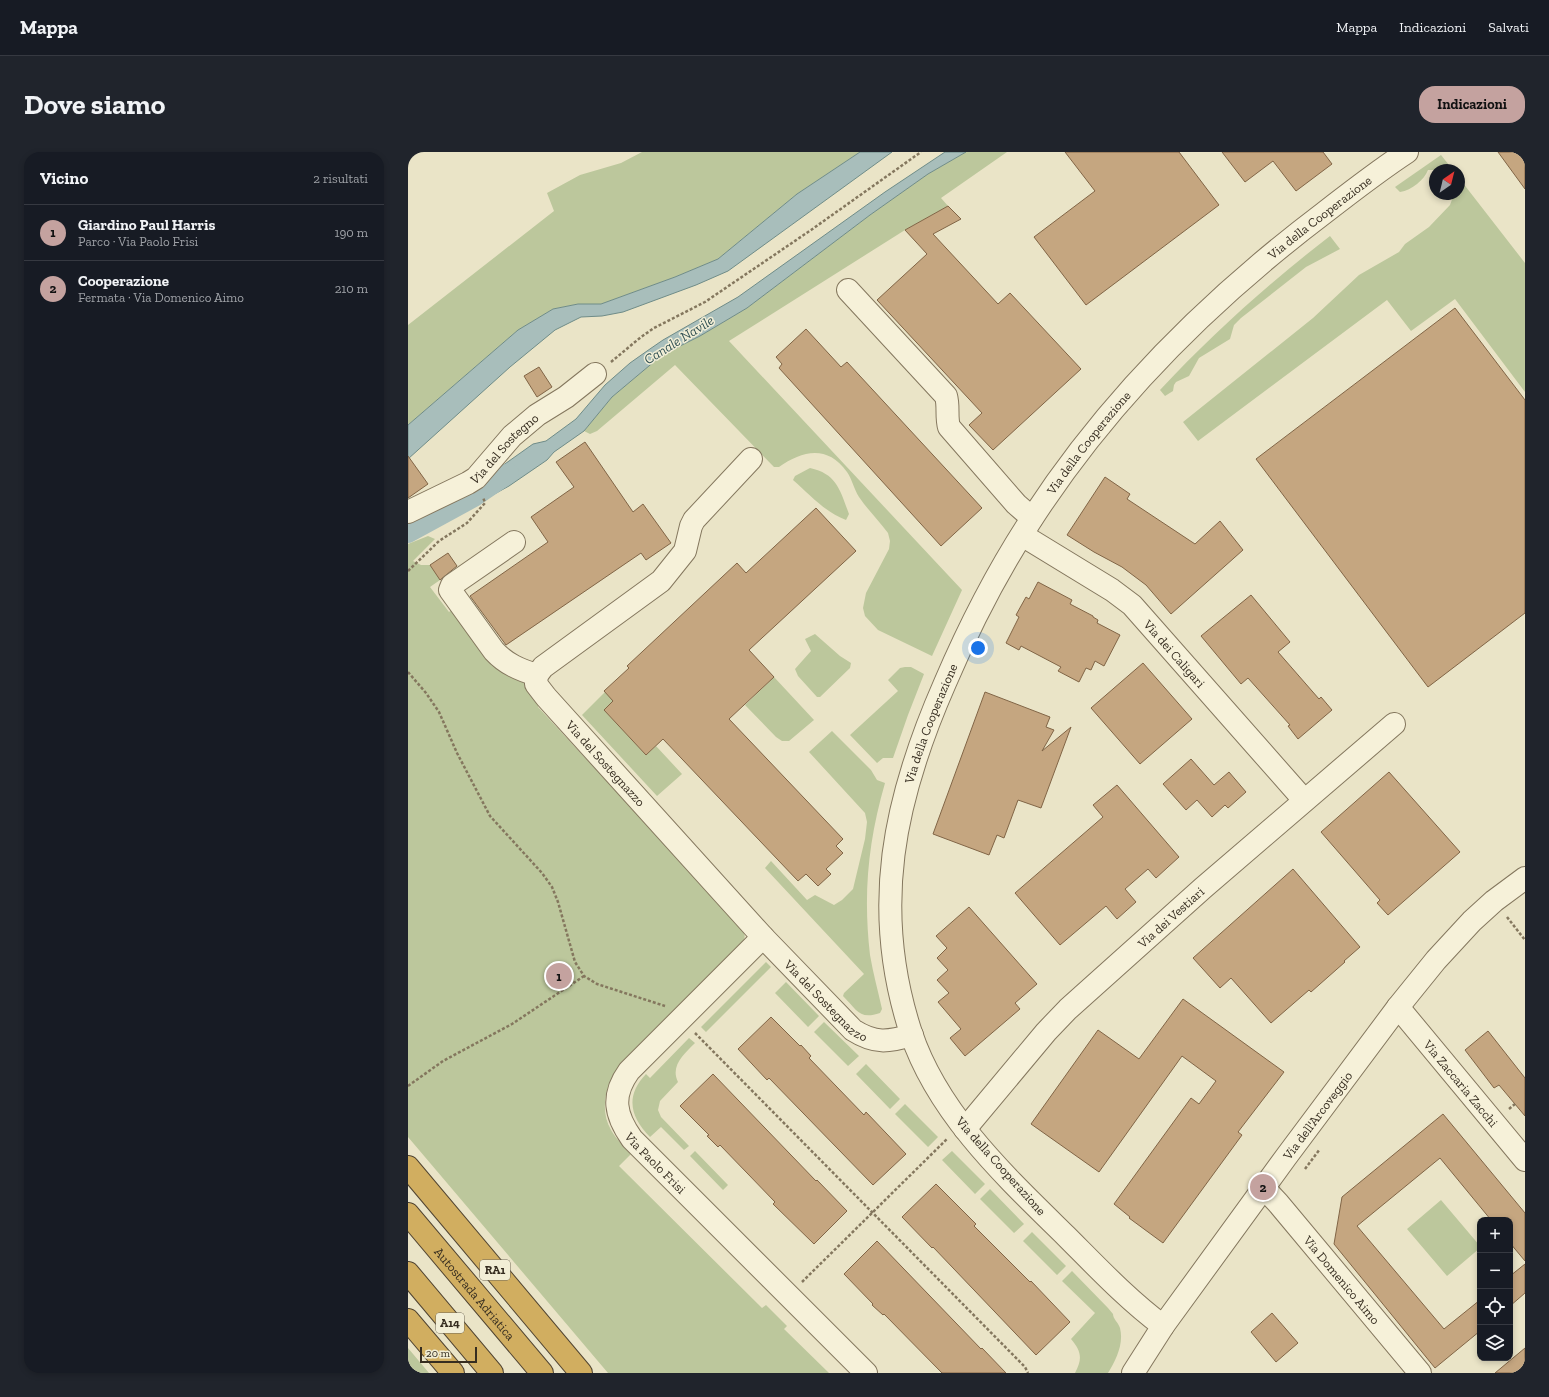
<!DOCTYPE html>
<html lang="it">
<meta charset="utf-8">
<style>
body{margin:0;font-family:"Zilla Slab",serif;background:#20242c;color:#f1f3f6}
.controls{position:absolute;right:12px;bottom:12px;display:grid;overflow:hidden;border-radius:8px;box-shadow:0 2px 6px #0003}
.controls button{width:36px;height:36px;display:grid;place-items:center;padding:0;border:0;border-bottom:1px solid #363941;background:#171b24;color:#f1f3f6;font:20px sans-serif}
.compass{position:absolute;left:1021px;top:12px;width:36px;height:36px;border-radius:50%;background:#171b24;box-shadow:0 2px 6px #0003;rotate:35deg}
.scale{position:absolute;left:12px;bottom:10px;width:57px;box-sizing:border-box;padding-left:4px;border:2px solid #362d20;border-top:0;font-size:11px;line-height:14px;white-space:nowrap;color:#362d20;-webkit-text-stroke:3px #f2eed6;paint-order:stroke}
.you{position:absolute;left:570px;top:496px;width:14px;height:14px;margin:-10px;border:3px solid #fff;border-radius:50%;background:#1a73e8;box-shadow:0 0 0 6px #1a73e833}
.badge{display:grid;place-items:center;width:26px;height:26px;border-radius:50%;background:#c4a29f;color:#111;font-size:13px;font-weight:700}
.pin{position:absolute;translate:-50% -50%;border:2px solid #fff;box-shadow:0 1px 4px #0006}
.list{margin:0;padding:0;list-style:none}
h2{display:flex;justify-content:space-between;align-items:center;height:52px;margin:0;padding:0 16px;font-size:17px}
h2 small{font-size:13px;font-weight:400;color:#9ea1a6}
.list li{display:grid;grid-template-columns:26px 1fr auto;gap:12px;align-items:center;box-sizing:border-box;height:56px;padding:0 16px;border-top:1px solid #363941}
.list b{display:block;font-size:15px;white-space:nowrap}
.list p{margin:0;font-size:13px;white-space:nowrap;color:#9ea1a6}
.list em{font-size:13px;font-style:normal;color:#9ea1a6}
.icon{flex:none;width:22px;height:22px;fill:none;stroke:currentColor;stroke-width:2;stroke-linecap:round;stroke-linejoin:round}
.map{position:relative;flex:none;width:1117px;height:1221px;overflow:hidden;border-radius:16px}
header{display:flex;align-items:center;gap:24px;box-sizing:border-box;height:56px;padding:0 20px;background:#171b24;border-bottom:1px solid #363941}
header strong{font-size:19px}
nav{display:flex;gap:22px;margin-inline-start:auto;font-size:14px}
.intro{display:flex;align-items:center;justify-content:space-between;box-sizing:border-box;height:96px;padding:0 24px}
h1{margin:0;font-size:28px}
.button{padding:10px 18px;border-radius:16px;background:#c4a29f;color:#111;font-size:14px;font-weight:700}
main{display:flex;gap:24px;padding:0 24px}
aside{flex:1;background:#171b24;border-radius:16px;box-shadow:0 2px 6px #0003}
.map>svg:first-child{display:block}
.green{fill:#bcc79c}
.water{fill:#a8bebb;stroke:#6f8c88}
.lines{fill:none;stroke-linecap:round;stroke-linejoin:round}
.canal{stroke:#a8bebb;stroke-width:20}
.building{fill:#c5a680;stroke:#816546}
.minor-casing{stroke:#84775e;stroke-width:24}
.highway-casing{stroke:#524532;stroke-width:24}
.path{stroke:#84775e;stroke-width:2.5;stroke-dasharray:3 2;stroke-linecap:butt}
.minor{stroke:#f6f1d9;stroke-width:22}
.highway{stroke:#d1ae60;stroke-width:22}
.labels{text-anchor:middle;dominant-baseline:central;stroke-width:3;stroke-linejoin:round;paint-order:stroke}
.shield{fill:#f2eed6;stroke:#6e6757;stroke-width:1}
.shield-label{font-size:12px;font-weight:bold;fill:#362d20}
.street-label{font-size:13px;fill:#362d20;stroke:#f2eed6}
.water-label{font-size:14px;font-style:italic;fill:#315154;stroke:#f2eed6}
</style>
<header>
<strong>Mappa</strong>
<nav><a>Mappa</a><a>Indicazioni</a><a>Salvati</a></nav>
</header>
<div class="intro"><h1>Dove siamo</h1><a class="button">Indicazioni</a></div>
<main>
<aside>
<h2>Vicino<small>2 risultati</small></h2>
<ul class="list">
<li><span class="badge">1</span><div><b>Giardino Paul Harris</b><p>Parco · Via Paolo Frisi</p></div><em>190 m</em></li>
<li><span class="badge">2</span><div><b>Cooperazione</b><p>Fermata · Via Domenico Aimo</p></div><em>210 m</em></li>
</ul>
</aside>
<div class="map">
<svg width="1117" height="1221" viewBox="0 0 1117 1221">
<rect width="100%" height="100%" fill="#eae4c7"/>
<path class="green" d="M 234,0 L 452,0 L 389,42 L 310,107 L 267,125 L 193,152 L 170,152 L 145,157 L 110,178 L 0,273 L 0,173 L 146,59 L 139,41 L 172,23 L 213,11 Z
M 558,0 L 599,0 L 533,46 L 540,54 L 497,78 L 321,189 L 554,438 L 524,504 L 470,478 L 457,464 L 455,456 L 458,441 L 481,397 L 482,389 L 480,381 C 471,369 460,358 451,345 C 446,337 444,327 439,320 C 419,292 394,299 371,315 L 366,315 L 267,213 L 189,279 L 182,282 L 176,279 L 204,245 L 254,203 L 292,184 L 339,156 L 462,63 L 520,22 Z
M 1033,3 L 1045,18 L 1020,18 C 1016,28 1004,38 992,40 L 987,35 Z
M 1051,26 L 1117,111 L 1117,240 L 1047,147 L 1003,179 L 979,148 L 790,289 L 775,270 L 905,166 L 951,123 L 991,100 L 997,92 L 1021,75 L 1042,53 L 1046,42 L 1051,42 Z
M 922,84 L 932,97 L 898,115 L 833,166 L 826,173 L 822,187 L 791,206 L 781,224 L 768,230 L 766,233 L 765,239 L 757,244 L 752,238 C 804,182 861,131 922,84 Z
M 402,316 C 429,322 432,338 441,362 L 438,368 C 417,360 402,343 385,328 L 387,324 Z
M 20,384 L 27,387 L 5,409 L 13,413 L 22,413 L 32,428 L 22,435 L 41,460 L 45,457 L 116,528 L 131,552 L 130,555 L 332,773 C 337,781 339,785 333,792 L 216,909 C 199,927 190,955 203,978 C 208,987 216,994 223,1002 L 211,1014 L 354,1156 L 358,1153 L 379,1174 L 376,1177 L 421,1221 L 200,1221 L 0,985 L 0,392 Z
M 407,482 L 432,504 L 443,511 L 442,516 L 412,545 L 409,545 L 390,524 L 387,517 L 403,499 L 397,487 Z
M 497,515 L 503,515 L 516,522 L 500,563 L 485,606 L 475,606 L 469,611 L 442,583 L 490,539 L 480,528 L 492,516 Z
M 366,525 L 406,568 L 381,589 L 374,589 L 368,585 L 337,553 Z
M 197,540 L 205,549 L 196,558 L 238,603 L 248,594 L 274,622 L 249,644 L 174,563 Z
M 424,579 L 463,618 L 469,628 L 477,631 C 460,690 455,742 462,803 C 465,821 470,839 474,857 L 472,861 C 451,868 449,858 435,844 L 436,841 L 456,822 L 357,716 L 363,709 L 399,748 L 407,743 L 426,753 L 434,748 L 445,737 L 457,687 L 459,670 L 457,661 L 401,600 Z
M 358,810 L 363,815 L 298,880 L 293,875 Z
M 378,830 L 411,864 L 400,875 L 367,841 Z
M 416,870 L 451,904 L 440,914 L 406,880 Z
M 281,886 L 287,891 C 276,902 262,914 270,930 L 252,949 L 250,958 L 253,965 L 281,994 L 276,998 L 253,975 L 242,985 C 222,965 217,944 238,922 L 242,926 Z
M 458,912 L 492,947 L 482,957 L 448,922 Z
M 497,952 L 530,985 L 520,995 L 487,962 Z
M 287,999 L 320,1033 L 315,1038 L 282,1004 Z
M 544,999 L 577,1032 L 567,1042 L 534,1008 Z
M 582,1037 L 616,1072 L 606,1081 L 572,1047 Z
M 1033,1048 L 1072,1094 L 1072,1096 L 1039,1124 L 999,1077 Z
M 624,1080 L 658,1114 L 649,1123 L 615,1089 Z
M 664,1119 L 700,1156 L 705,1162 C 705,1167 710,1170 712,1176 C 716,1192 708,1208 700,1221 L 667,1221 C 675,1206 673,1199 663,1187 L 687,1161 L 654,1129 Z
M 0,1196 L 21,1221 L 0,1221 Z"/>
<path class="water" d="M 452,0 L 484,0 L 320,119 L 288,133 L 215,160 L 194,164 L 173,165 L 147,178 L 102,215 L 0,307 L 0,273 L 110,178 L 145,157 L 170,152 L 193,152 L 267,125 L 310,107 L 389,42 Z
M 537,0 L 558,0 L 520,22 L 462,63 L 339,156 L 292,184 L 254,203 L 204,245 L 176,279 L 146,300 L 139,308 L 101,334 L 81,345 L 75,329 L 85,323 L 94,314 L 125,292 L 138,289 L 168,267 L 197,233 L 222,211 L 239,199 L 255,188 L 330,145 L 477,40 Z"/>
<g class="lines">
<path class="canal" d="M 0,381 L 66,345 L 101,321"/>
</g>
<path class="building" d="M 657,0 L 771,0 L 811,53 L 678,153 L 626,85 L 687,39 Z
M 814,0 L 915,0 L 924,12 L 888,39 L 865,9 L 837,30 Z
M 1090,0 L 1117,0 L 1117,37 Z
M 540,54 L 553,67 L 525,82 L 590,152 L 602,141 L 673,217 L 585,298 L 561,273 L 574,261 L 469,148 L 519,102 L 497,78 Z
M 1047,156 L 1117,248 L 1117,461 L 1020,535 L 848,307 Z
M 398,177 L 433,215 L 439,210 L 574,356 L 533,394 L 371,216 L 374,212 L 368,205 Z
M 131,215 L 144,235 L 129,245 L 116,224 Z
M 177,290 L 225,360 L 235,352 L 263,391 L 238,408 L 233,401 L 98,493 L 62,444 L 140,390 L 123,365 L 166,335 L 148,310 Z
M 0,304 L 20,332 L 0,346 Z
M 697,325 L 722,342 L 719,347 L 787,392 L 812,369 L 835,398 L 763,462 L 738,433 L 714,415 L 686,400 L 659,383 Z
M 408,356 L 448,399 L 341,498 L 366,525 L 321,567 L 435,687 L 428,694 L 435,701 L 418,717 L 423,722 L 410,734 L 398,722 L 390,729 L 255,587 L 238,603 L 196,558 L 205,549 L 196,539 L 221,516 L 219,514 L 329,411 L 338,421 Z
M 40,401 L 49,414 L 32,428 L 22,413 Z
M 630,430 L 664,448 L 662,452 L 685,464 L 685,465 L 690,468 L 689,471 L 712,483 L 696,514 L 687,509 L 683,518 L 678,516 L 671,530 L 650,519 L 653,515 L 613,494 L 611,498 L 598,491 L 611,465 L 608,463 L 618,445 L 621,447 Z
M 843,443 L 882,490 L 870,500 L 911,547 L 913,545 L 924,558 L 890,587 L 880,574 L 882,573 L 840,526 L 833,532 L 793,484 Z
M 735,511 L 784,567 L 732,612 L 683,556 Z
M 577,540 L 642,565 L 638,575 L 646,578 L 634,599 L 663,575 L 633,656 L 610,648 L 596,686 L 589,683 L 581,703 L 525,682 Z
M 783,607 L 806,633 L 821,620 L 838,640 L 820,656 L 817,653 L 804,665 L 789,648 L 778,658 L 755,632 Z
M 981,620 L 1052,700 L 980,763 L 969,751 L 972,748 L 913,680 Z
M 709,633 L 771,705 L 748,726 L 740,717 L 717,737 L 728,750 L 709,767 L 698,754 L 652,793 L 607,741 L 695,665 L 685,653 Z
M 885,717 L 952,795 L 936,809 L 937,810 L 903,840 L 901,838 L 863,871 L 823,826 L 812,836 L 785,806 Z
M 561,755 L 629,832 L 607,851 L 612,857 L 557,904 L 542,886 L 553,877 L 530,850 L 541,841 L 529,828 L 540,818 L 529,806 L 539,796 L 528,784 Z
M 775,847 L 876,920 L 830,980 L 834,983 L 755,1091 L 721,1066 L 722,1065 L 706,1052 L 783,946 L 791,952 L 808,929 L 774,904 L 691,1020 L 623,972 L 690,878 L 731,907 Z
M 363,865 L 392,894 L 393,893 L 403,904 L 401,906 L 456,963 L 458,960 L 498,1002 L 465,1033 L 361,926 L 359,928 L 330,897 Z
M 1080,879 L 1117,926 L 1117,964 L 1091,933 L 1086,936 L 1057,898 Z
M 305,922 L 408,1029 L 409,1028 L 439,1059 L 406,1092 L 365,1052 L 367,1050 L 312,993 L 310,995 L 299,984 L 301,983 L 272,954 Z
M 1035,962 L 1117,1061 L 1117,1109 L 1102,1091 L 1102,1068 L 1083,1068 L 1032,1006 L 949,1074 L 1036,1177 L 1072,1148 L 1072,1179 L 1027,1216 L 926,1092 L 934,1045 Z
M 528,1032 L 568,1072 L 566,1074 L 622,1130 L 623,1129 L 662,1170 L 628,1203 L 525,1095 L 524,1096 L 494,1065 Z
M 469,1089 L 573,1197 L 574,1196 L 598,1221 L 534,1221 L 476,1162 L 475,1163 L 464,1153 L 465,1152 L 436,1122 Z
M 1117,1112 L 1117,1141 L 1102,1154 L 1102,1124 Z
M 864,1161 L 890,1191 L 868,1210 L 843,1180 Z
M 1117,1196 L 1117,1221 L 1087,1221 Z"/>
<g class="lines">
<g class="minor-casing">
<g id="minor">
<path d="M 440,138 L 538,244 C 541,254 538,265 541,275 L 608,352 L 624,366"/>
<path id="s1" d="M 343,307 L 286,368 L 283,374 L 277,399 L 253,429 L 135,515 L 129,523 L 128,532 L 138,545 L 355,785 L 445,878 C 467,892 480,890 504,883"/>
<path id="s2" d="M 0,360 L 60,331 L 68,326 L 104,284 L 129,263 L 158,245 L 187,222"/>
<path id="s3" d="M 614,383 L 704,438 L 724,453 L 896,648"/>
<path d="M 106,390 L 44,433 L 42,438 L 86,499 C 98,512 112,518 129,523"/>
<path id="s4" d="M 355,785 L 221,919 C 203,944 207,963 224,987 L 458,1221"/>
<path id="s5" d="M 990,855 L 1117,1008"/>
<path id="s6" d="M 557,977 L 638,880 L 660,857 L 795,736 L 986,572"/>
<path id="s7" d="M 855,1035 L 870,1051 L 1012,1221"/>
<path id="s8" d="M 755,1174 C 719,1147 689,1115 658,1084 C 598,1025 530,962 503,881 C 462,756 486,647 537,531 C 561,475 589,420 623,368 C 701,247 801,148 916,61 C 943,40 970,19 999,0"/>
<path id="s9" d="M 725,1221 L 755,1174 L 878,1005 L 990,855 L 1028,808 L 1064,769 L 1086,749 L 1117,726"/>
</g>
</g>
<g class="highway-casing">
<g id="highway">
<path d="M 0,1015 L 173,1221"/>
<path id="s10" d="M 0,1062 L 134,1221"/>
<path d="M 0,1121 L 84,1221"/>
<path d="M 0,1168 L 45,1221"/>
</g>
</g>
<path class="path" d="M 203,210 L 233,185 L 246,176 L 297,150 L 403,78 L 513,0
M 0,419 L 31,389 L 59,371 L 77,351 L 75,345
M 0,520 L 18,541 L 31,560 L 49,601 L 82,664 L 134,721 L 144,735 L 150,750 L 167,810 L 176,824 L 189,832 L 257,854
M 1099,765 L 1117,788
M 287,881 L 617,1215 L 620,1221
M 0,934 L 35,909 L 104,872 L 176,824
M 1101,957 L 1107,952
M 897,1017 L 912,997
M 394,1130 L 539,987"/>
<use href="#minor" class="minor"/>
<use href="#highway" class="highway"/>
</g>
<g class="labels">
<g class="shield">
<rect x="72" y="1108" width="30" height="20" rx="3"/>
<rect x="28" y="1161" width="28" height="20" rx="3"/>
</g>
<g class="shield-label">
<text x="87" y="1118">RA1</text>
<text x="42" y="1171">A14</text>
</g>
<g class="street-label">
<text stroke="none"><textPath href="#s8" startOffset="1356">Via della Cooperazione</textPath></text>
<text stroke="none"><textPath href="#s8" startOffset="1032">Via della Cooperazione</textPath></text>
<text stroke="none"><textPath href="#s2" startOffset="117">Via del Sostegno</textPath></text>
<text stroke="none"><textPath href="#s3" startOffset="195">Via dei Caligari</textPath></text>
<text stroke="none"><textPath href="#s8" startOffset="708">Via della Cooperazione</textPath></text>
<text stroke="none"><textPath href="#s1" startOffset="425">Via del Sostegnazzo</textPath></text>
<text stroke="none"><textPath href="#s6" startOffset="296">Via dei Vestiari</textPath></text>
<text stroke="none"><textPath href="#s1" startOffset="749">Via del Sostegnazzo</textPath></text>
<text stroke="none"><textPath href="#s5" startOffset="99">Via Zaccaria Zacchi</textPath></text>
<text stroke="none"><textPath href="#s9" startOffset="317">Via dell'Arcoveggio</textPath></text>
<text stroke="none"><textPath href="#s4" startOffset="297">Via Paolo Frisi</textPath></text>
<text transform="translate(593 1014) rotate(48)">Via della Cooperazione</text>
<text stroke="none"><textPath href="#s7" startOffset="122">Via Domenico Aimo</textPath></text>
<text stroke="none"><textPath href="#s10" startOffset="104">Autostrada Adriatica</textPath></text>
</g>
<g class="water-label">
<text transform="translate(271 188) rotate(-32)">Canale Navile</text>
</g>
</g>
</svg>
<div class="controls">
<button>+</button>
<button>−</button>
<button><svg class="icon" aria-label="locate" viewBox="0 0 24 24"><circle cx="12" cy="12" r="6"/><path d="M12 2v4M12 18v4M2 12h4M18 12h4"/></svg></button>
<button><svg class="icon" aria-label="layers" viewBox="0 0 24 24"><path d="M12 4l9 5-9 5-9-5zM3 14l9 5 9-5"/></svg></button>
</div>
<svg class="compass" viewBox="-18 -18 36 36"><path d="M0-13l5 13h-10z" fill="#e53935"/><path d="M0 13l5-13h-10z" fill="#9ea1a6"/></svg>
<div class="scale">20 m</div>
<div class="you"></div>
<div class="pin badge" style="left:151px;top:824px">1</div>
<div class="pin badge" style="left:855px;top:1035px">2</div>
</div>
</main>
